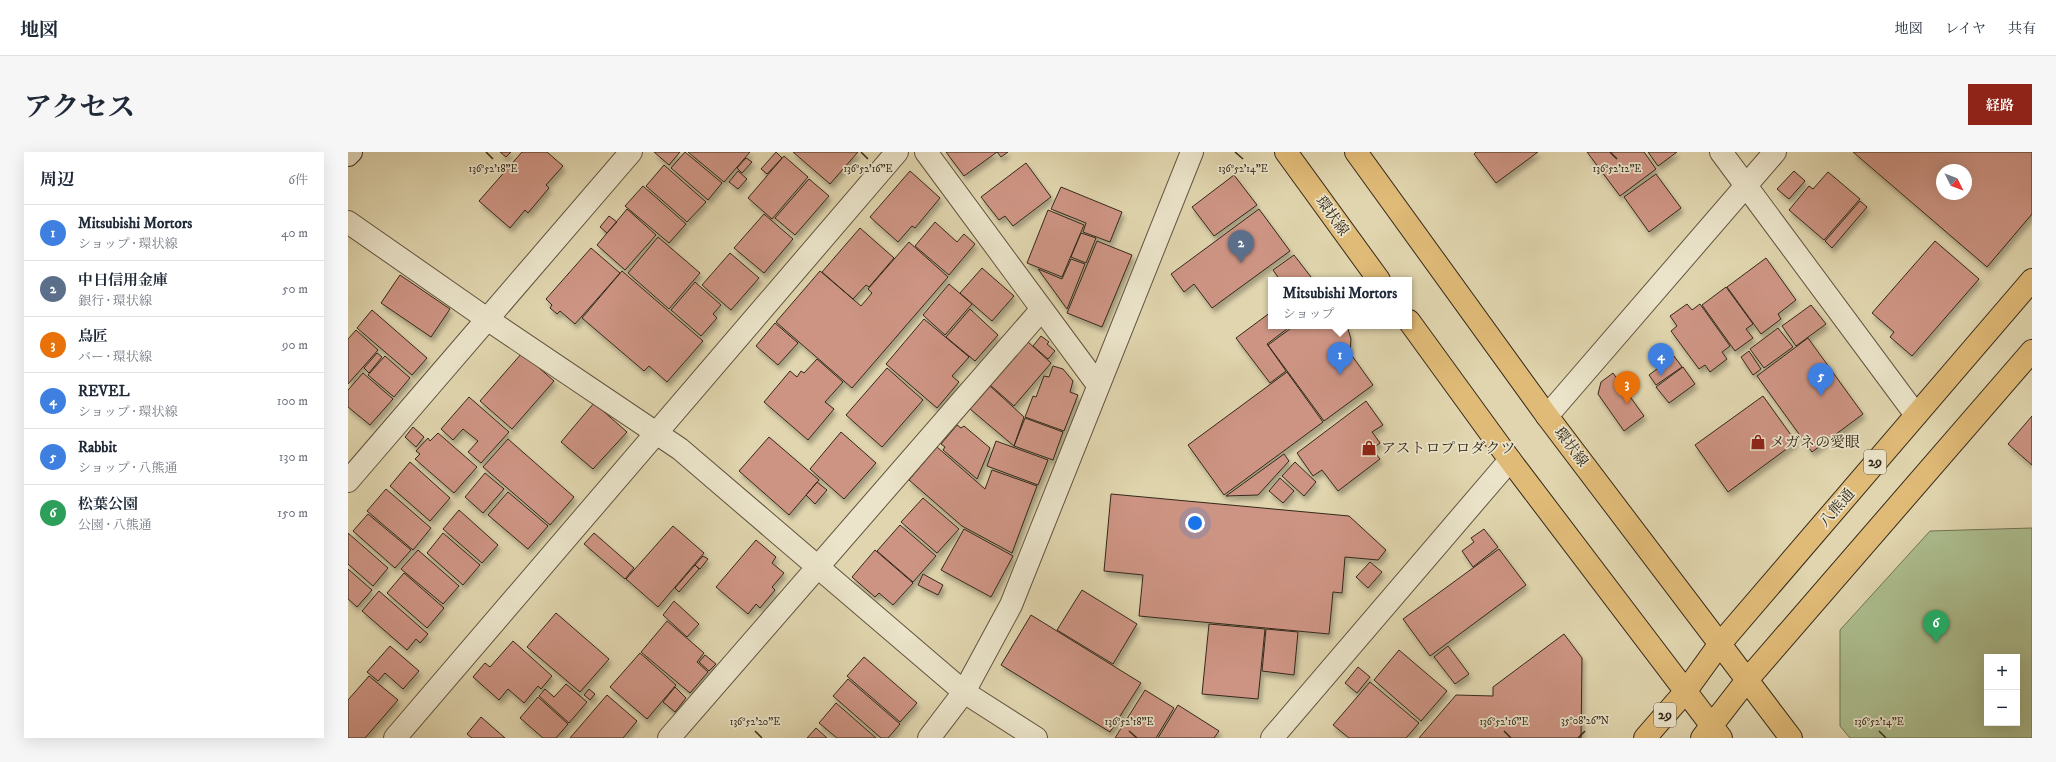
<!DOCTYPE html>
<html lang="ja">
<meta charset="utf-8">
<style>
body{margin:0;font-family:"IM FELL DW Pica","Noto Serif JP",serif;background:#f6f6f7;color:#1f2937}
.controls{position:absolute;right:12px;bottom:12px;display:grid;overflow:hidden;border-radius:0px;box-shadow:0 4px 16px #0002}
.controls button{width:36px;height:36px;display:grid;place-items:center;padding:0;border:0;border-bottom:1px solid #e0e1e3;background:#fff;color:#1f2937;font:20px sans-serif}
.compass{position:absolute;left:1588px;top:12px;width:36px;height:36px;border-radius:50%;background:#fff;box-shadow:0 4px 16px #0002;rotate:132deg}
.you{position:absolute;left:847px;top:371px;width:14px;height:14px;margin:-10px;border:3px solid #fff;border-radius:50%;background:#1a73e8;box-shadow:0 0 0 6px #1a73e833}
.badge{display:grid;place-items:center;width:26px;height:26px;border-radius:50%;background:#8f2418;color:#fff;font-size:13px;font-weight:700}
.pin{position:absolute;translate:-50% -33px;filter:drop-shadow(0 1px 2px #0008)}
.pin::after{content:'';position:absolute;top:21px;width:14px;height:12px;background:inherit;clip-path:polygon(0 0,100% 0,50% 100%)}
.popup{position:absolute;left:920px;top:125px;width:144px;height:52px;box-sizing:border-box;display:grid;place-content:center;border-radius:0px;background:#fff;filter:drop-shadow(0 1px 3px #0005);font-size:13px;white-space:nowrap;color:#747a83}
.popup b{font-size:15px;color:#1f2937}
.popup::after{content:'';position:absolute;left:50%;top:100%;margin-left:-8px;border:8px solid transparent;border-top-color:#fff}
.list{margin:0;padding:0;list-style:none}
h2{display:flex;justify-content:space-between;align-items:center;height:52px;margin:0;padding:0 16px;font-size:17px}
h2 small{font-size:13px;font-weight:400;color:#747a83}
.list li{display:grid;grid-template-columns:26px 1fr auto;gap:12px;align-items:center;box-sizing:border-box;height:56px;padding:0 16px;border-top:1px solid #e0e1e3}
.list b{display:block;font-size:15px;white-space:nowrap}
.list p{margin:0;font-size:13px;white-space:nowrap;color:#747a83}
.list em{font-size:13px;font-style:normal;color:#747a83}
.map{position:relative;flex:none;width:1684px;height:586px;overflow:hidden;border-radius:0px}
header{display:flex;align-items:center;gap:24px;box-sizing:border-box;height:56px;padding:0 20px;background:#fff;border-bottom:1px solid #e0e1e3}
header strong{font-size:19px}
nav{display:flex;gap:22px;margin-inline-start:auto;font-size:14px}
.intro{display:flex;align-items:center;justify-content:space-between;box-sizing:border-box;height:96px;padding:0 24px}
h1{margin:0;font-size:28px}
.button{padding:10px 18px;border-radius:0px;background:#8f2418;color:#fff;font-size:14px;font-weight:700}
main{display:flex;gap:24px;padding:0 24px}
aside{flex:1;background:#fff;border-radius:0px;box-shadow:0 4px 16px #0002}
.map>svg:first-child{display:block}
.green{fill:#acbe8f;stroke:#707454;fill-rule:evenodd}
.building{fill:#cd9483;stroke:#35291a;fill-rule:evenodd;filter:url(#shadow)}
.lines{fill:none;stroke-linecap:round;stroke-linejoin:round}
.street-casing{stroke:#60543f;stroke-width:24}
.secondary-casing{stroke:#35291a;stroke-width:24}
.primary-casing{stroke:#35291a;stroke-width:24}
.street{stroke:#ebe4ca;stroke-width:22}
.secondary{stroke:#ebe4ca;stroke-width:22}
.primary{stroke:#e0ba77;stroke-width:22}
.ticks{fill:none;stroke:#35291a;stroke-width:1.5}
.labels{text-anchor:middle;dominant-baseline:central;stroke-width:3.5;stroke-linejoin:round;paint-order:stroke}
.shield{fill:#ebe4ca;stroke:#6c614f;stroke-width:1}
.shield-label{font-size:14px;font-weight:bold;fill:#35291a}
.street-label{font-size:15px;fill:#35291a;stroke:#ebe4ca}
.poi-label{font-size:15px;fill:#35291a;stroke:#ebe4ca;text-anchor:start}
.ticks-label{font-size:10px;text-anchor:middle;fill:#35291a;stroke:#ebe4ca;stroke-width:3.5;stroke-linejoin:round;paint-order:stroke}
</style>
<header>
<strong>地図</strong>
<nav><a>地図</a><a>レイヤ</a><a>共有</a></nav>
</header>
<div class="intro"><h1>アクセス</h1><a class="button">経路</a></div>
<main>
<aside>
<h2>周辺<small>6件</small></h2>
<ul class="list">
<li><span class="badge" style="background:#3f7fe0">1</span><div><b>Mitsubishi Mortors</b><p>ショップ · 環状線</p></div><em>40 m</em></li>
<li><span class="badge" style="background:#5c6f8a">2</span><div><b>中日信用金庫</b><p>銀行 · 環状線</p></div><em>50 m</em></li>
<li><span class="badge" style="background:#e8710a">3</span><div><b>鳥匠</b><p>バー · 環状線</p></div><em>90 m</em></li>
<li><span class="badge" style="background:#3f7fe0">4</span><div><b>REVEL</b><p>ショップ · 環状線</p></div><em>100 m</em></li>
<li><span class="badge" style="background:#3f7fe0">5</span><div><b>Rabbit</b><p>ショップ · 八熊通</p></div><em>130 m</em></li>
<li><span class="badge" style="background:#2e9e5b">6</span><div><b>松葉公園</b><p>公園 · 八熊通</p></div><em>150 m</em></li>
</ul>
</aside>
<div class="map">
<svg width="1684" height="586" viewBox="0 0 1684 586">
<defs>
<filter id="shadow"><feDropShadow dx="2.5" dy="4.5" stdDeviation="2" flood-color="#0004"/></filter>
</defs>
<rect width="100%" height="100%" fill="#e0d5ae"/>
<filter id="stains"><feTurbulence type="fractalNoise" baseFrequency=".005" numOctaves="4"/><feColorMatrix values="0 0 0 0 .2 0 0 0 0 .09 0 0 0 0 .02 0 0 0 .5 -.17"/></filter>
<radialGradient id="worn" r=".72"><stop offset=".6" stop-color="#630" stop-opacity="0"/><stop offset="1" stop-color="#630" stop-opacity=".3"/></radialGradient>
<path class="green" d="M 1684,376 L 1684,586 L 1502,586 L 1492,574 L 1492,478 L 1582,379 ZM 1639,505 L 1669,505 L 1669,571 L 1639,571 Z"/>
<path class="building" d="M 152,0 L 163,0 L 158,5 Z
M 174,0 L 199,0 L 215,14 L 198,33 L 201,36 L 180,61 L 177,58 L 162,76 L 131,49 Z
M 306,0 L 332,0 L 321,13 Z
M 337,0 L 374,31 L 360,48 L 323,16 Z
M 340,0 L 402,0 L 376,30 Z
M 428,0 L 434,6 L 419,22 L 413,17 Z
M 445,0 L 510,0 L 482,32 Z
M 598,0 L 649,0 L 616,24 Z
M 649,0 L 660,0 L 653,5 Z
M 1128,0 L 1190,0 L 1148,31 L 1126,2 Z
M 1239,0 L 1296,0 L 1308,17 L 1272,44 Z
M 1300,0 L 1329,0 L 1310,14 Z
M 1505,0 L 1684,0 L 1684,62 L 1639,115 ZM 1594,18 L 1618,18 L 1618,42 L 1594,42 Z
M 436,4 L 460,25 L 424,67 L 400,46 Z
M 398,6 L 404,10 L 394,21 L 389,16 Z
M 678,11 L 703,45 L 665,74 L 657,64 L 651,68 L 633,45 Z
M 316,13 L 358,50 L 339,70 L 298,34 Z
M 390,19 L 399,27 L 390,37 L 381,30 Z
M 562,19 L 592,46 L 567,76 L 564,74 L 550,90 L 522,65 Z
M 1446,19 L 1457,29 L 1441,47 L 1429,37 Z
M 1480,20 L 1512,47 L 1476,88 L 1441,58 L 1461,34 L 1465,37 Z
M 1308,22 L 1333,56 L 1301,80 L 1276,45 Z
M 886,23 L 909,53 L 866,84 L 844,55 Z
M 461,27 L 481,44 L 447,83 L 427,66 Z
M 295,34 L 338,72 L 321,91 L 277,54 Z
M 713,35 L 774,60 L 762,90 L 735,80 L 738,71 L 703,57 Z
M 1512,49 L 1519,55 L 1484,96 L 1477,89 Z
M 279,57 L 308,83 L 277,118 L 249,93 Z
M 911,57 L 942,99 L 864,156 L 846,132 L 836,140 L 823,122 Z
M 700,58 L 736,73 L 714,125 L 679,111 Z
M 416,62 L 445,87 L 416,121 L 386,96 Z
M 261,64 L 269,70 L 259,81 L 252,75 Z
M 587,70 L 609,90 L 616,82 L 627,92 L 601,123 L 567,94 Z
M 512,76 L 546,106 L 521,135 L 518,133 L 505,147 L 474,120 Z
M 733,81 L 748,86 L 738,111 L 723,105 Z
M 310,85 L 352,121 L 321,157 L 280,121 Z
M 749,89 L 784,103 L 754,175 L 719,161 Z
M 1587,89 L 1631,127 L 1564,204 L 1542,185 L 1546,180 L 1524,161 Z
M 561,90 L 600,125 L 504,236 L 428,170 L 472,119 L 513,154 L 524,141 L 520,137 Z
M 243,96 L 272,121 L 227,172 L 212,159 L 209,162 L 202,156 L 204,153 L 198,147 Z
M 382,101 L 411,126 L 383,158 L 354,133 Z
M 946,103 L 963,125 L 958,128 L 932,128 L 925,118 Z
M 1418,106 L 1448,148 L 1430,162 L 1433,167 L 1413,182 L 1379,135 Z
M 723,107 L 737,112 L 719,157 L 690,117 L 714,127 Z
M 634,116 L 666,144 L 644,169 L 612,141 Z
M 274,119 L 355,189 L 319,230 L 301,214 L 296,219 L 234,166 Z
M 52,123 L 102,157 L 83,185 L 33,151 Z
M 347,130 L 373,153 L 365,162 L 369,166 L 353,184 L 323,158 Z
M 601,132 L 624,152 L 597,183 L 575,163 Z
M 1378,135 L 1405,172 L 1398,177 L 1405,186 L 1387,199 L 1354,153 Z
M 1339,152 L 1344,158 L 1352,152 L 1382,194 L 1374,200 L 1379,207 L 1362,220 L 1357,213 L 1351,217 L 1323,179 L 1329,174 L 1322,164 Z
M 1463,153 L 1478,172 L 1448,194 L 1434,174 Z
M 622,157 L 650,183 L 627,209 L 598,185 Z
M 24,158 L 79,206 L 64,223 L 9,176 Z
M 923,160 L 923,174 L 943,174 L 919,192 L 938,219 L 922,231 L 888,186 Z
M 576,167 L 621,205 L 604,224 L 611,230 L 589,256 L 538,212 Z
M 427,171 L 450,191 L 430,213 L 408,194 Z
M 946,174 L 997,174 L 1000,177 L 1003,187 L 1002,201 L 1025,233 L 976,269 L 920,193 Z
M 1430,176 L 1445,195 L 1416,216 L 1402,197 Z
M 8,178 L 30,198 L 0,232 L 0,187 Z
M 693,184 L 701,190 L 699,192 L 707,199 L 700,207 L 685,194 Z
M 1460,186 L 1515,262 L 1464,300 L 1409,224 Z
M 679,189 L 703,211 L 666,254 L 641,232 Z
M 1401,199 L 1413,217 L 1405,223 L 1393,205 Z
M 29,201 L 34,205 L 21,221 L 16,216 Z
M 174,201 L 206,229 L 164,277 L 132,249 Z
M 37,204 L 62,226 L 46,245 L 20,223 Z
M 1326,204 L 1334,215 L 1308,233 L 1301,223 Z
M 469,207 L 495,230 L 477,250 L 486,257 L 460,288 L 416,250 L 442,219 L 449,225 L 453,219 L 456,221 Z
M 705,214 L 715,217 L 725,229 L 722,240 L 730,243 L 716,279 L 677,265 L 685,244 L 688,245 L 696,224 L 701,225 Z
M 1335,215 L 1347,232 L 1321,251 L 1308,235 Z
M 539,216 L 575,248 L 534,295 L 498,263 Z
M 939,220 L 975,270 L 876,343 L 840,293 Z
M 15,221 L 45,247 L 22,273 L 0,255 L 0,238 Z
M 1265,221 L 1296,264 L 1276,279 L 1250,242 L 1253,230 Z
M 642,234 L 676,265 L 666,294 L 622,257 Z
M 1415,244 L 1448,290 L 1380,340 L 1347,293 Z
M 121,245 L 161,280 L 133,311 L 120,300 L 130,289 L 115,277 L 105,288 L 93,277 Z
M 1018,249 L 1035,273 L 1024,280 L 1032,291 L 1024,297 L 1032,307 L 990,339 L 974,318 L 965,324 L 949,301 Z
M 246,251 L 279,280 L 245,317 L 213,290 Z
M 1684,264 L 1684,313 L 1660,292 Z
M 677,266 L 715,280 L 705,308 L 666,294 Z
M 609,273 L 613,276 L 616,274 L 642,296 L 629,327 L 595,298 L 597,295 L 593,292 Z
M 65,275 L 76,285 L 68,295 L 57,285 Z
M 493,280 L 528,311 L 496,347 L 462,317 Z
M 90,281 L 129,315 L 106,341 L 67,307 L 72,302 L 68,299 L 80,286 L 82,289 Z
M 421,285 L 471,328 L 441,363 L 391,319 Z
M 160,287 L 226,345 L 202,373 L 135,315 Z
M 648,289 L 700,308 L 690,333 L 639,314 Z
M 589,295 L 637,337 L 644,318 L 689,334 L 664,401 L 614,374 L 561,328 Z
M 936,302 L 941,309 L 910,343 L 878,344 Z
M 62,310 L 102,346 L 82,369 L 42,334 Z
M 947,310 L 968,330 L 956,344 L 934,324 Z
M 137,321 L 156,337 L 135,361 L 117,345 Z
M 932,326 L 946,339 L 935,351 L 921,339 Z
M 469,330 L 479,338 L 467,352 L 458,343 Z
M 38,337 L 83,376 L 65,398 L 19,359 Z
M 160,340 L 200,374 L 180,397 L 140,363 Z
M 763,342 L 1001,364 L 1038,398 L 1030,408 L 997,405 L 994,441 L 985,440 L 981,482 L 791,464 L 795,423 L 756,419 Z
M 575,346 L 611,377 L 589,401 L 553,370 Z
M 111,358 L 150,393 L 134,411 L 95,377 Z
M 20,362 L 63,398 L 47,416 L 5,379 Z
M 552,373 L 588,404 L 565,430 L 529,399 Z
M 325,374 L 356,401 L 310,455 L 278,427 Z
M 616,377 L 665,404 L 643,445 L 593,418 Z
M 1136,377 L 1150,395 L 1125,415 L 1114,399 L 1126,390 L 1123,386 Z
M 0,381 L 40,416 L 25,434 L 0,412 Z
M 95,381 L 132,413 L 115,433 L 79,401 Z
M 246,381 L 286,416 L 277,427 L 236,392 Z
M 408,388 L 428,405 L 424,411 L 436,421 L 424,435 L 427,438 L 412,456 L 408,452 L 400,462 L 368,435 Z
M 1151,397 L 1178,433 L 1082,504 L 1055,467 Z
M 70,398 L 111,434 L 95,452 L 53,417 Z
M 527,398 L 565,431 L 545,453 L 531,441 L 527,445 L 504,425 Z
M 355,404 L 360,407 L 352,417 L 347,413 Z
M 1022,410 L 1034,420 L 1020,436 L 1008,425 Z
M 347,413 L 351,417 L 331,440 L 327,436 Z
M 0,417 L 24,438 L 9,455 L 0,447 Z
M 56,421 L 96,456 L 79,476 L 39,441 Z
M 575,422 L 595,433 L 590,443 L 570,433 Z
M 734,438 L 789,472 L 765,512 L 709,478 Z
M 31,439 L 80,482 L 72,491 L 68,487 L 59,498 L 14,459 Z
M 326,449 L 351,472 L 339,485 L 315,463 Z
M 208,461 L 261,507 L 232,540 L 179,495 Z
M 683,463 L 793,531 L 762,580 L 653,513 Z
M 319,469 L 356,501 L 349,510 L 360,520 L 342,541 L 293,500 Z
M 861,472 L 917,477 L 910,547 L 854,542 Z
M 918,477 L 950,480 L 946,523 L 914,519 Z
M 1216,482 L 1234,506 L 1233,586 L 1071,586 L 1108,543 L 1145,544 L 1145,535 Z
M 165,489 L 204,524 L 193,537 L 190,534 L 176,551 L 160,537 L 151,548 L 125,525 L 137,511 L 142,515 Z
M 42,494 L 71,519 L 55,537 L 37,521 L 30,529 L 19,520 Z
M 1100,494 L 1121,522 L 1107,532 L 1086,505 Z
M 1051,498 L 1099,539 L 1073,569 L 1026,528 Z
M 292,501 L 328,533 L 299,567 L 262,535 Z
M 357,503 L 368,512 L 361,519 L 351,510 Z
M 516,505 L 569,551 L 552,570 L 499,524 Z
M 1010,515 L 1022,525 L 1009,541 L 997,531 Z
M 21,524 L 50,548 L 17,586 L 0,586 L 0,548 Z
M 500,527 L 552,572 L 540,586 L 533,586 L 485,544 Z
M 1022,530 L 1071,571 L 1058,586 L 1001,586 L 985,573 Z
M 218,532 L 239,550 L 221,571 L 191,544 L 197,537 L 206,545 Z
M 327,535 L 338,546 L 327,560 L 315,550 Z
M 241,537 L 247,542 L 242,548 L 236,543 Z
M 797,538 L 826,556 L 808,586 L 767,586 Z
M 259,543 L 289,569 L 275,586 L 222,586 Z
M 190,545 L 220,572 L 208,586 L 195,586 L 172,566 Z
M 488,551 L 528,586 L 489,586 L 471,571 Z
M 830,553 L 871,579 L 866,586 L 810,586 Z
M 133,565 L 157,586 L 124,586 L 119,582 Z
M 468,576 L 479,586 L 459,586 Z"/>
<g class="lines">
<g class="street-casing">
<path id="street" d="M 578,0 L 750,233
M 1373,0 L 1568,263
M 0,70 L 139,167 L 332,297 L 616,540 L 688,586
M 1199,264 L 1427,0
M 0,329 L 283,0
M 47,586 L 549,0
M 321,586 L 694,157
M 581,586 L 616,540 L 663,453 L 844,0
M 924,586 L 1162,308"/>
</g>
<g class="secondary-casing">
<path id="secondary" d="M 0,3 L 3,0"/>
</g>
<g class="primary-casing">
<path id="primary" d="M 938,0 L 1031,128
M 1008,0 L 1199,264 L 1443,586
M 1061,169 L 1162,308 L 1373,586
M 1297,586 L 1337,540 L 1371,493 L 1684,128
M 1354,586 L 1399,528 L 1684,199"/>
</g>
<use href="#street" class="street"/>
<use href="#secondary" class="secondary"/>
<use href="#primary" class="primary"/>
</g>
<path class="ticks" d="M 138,0 L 145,7M 513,0 L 520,7M 887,0 L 895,7M 1262,0 L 1269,7M 407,579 L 414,586M 781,579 L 789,586M 1156,579 L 1163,586M 1531,579 L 1538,586M 1230,586 L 1237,579"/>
<defs>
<g id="shop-bare" transform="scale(1.2)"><path d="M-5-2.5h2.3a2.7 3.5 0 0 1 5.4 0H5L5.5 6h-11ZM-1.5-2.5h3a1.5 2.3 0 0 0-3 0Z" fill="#8f2418" stroke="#ebe4ca" stroke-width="2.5" paint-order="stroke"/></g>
</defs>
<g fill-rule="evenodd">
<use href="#shop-bare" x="1410" y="290"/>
<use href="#shop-bare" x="1021" y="296"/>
</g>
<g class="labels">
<g class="shield">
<rect x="1516" y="298" width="22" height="24" rx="3"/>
<rect x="1306" y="551" width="22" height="24" rx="3"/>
</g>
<g class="shield-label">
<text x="1527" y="310">29</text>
<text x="1317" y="563">29</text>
</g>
<g class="street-label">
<text transform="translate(984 64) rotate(54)">環状線</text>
<text transform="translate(1223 295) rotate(53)">環状線</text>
<text transform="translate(1489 356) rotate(-49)">八熊通</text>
</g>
<g class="poi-label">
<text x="1422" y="290">メガネの愛眼</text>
<text x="1033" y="296">アストロプロダクツ</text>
</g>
</g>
<g class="ticks-label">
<text x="145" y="20">136°52'18"E</text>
<text x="520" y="20">136°52'16"E</text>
<text x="895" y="20">136°52'14"E</text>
<text x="1269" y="20">136°52'12"E</text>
<text x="1237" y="572">35°08'26"N</text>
<text x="407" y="573">136°52'20"E</text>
<text x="781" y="573">136°52'18"E</text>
<text x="1156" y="573">136°52'16"E</text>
<text x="1531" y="573">136°52'14"E</text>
</g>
<rect width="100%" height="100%" filter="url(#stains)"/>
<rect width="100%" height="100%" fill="url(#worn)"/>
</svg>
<div class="controls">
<button>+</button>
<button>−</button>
</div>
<svg class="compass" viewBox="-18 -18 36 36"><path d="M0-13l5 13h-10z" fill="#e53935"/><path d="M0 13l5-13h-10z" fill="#747a83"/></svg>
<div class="you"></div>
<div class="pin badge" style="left:992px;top:223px;background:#3f7fe0">1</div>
<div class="popup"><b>Mitsubishi Mortors</b>ショップ</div>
<div class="pin badge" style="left:893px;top:111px;background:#5c6f8a">2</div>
<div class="pin badge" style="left:1279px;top:252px;background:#e8710a">3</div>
<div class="pin badge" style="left:1313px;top:224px;background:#3f7fe0">4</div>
<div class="pin badge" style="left:1473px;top:244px;background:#3f7fe0">5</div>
<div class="pin badge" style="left:1588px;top:491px;background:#2e9e5b">6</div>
</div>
</main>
